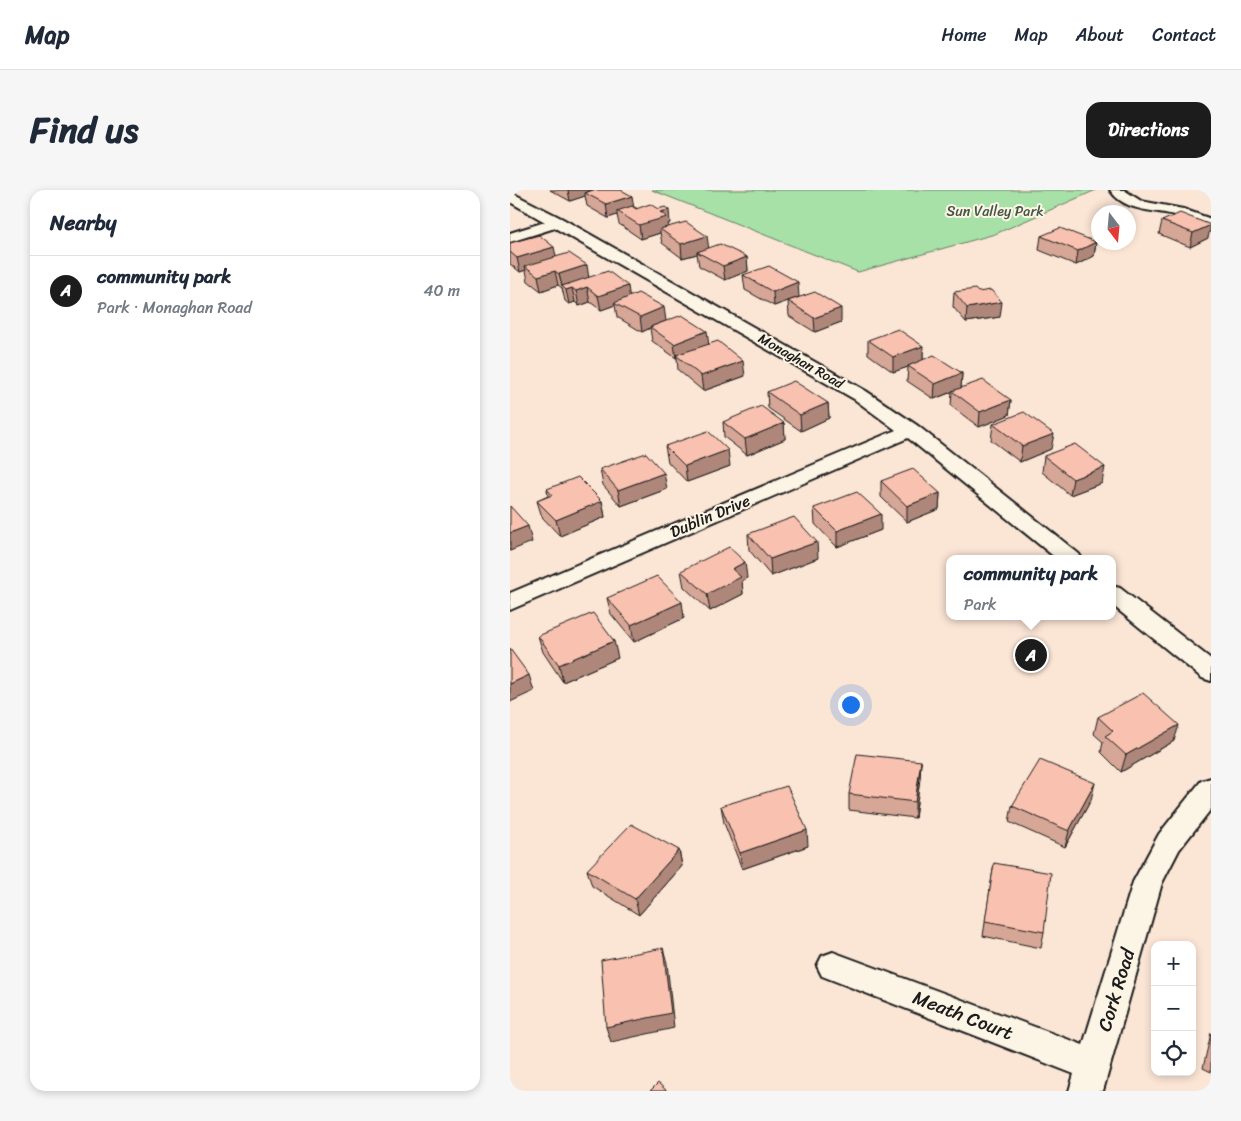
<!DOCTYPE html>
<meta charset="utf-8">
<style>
body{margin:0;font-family:Sriracha,sans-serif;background:#f6f6f7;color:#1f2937}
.controls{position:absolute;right:15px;bottom:15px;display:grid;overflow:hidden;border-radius:10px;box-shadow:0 2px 8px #0003}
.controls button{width:45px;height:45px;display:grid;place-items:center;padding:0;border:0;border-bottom:1px solid #e0e1e3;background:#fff;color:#1f2937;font:25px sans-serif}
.compass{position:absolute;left:581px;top:15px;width:45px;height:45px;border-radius:50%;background:#fff;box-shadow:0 2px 8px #0003;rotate:164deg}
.you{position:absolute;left:340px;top:514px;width:18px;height:18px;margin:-12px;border:4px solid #fff;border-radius:50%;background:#1a73e8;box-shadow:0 0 0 8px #1a73e833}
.badge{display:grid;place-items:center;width:32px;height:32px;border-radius:50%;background:#1c1c1c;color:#fff;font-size:16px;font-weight:700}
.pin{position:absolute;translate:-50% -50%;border:2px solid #fff;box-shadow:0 1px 5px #0006}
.popup{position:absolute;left:436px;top:365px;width:170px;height:65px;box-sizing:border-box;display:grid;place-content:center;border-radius:10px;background:#fff;filter:drop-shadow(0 1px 4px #0005);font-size:16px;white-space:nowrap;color:#747a83}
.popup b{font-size:19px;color:#1f2937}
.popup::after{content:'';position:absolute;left:50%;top:100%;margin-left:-10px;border:10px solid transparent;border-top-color:#fff}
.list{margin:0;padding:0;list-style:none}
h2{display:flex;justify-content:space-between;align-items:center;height:65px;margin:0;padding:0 20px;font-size:21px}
h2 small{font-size:16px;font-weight:400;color:#747a83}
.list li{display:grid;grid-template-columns:32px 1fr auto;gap:15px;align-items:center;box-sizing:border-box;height:70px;padding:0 20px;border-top:1px solid #e0e1e3}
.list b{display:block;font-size:19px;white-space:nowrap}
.list p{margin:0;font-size:16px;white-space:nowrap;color:#747a83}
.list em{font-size:16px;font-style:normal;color:#747a83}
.icon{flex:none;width:28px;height:28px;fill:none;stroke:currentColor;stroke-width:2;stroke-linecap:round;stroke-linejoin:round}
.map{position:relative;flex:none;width:701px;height:901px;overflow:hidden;border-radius:15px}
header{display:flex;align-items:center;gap:30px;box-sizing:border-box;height:70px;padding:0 25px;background:#fff;border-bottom:1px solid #e0e1e3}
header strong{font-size:24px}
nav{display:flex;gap:28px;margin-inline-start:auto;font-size:18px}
.intro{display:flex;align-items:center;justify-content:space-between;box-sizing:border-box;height:120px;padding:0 30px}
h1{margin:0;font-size:35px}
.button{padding:12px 22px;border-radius:15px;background:#1c1c1c;color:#fff;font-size:18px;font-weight:700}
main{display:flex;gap:30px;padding:0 30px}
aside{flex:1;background:#fff;border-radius:15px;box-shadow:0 2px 8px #0003}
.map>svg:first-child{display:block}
.green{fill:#a7e1a7;stroke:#627e62}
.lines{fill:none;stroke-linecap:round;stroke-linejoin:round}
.minor-casing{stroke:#1c1c1c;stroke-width:4}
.minor{fill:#fcf5e5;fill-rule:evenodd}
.wall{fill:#d6a696;stroke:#1c1c1c}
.shaded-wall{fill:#ae877a;stroke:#1c1c1c}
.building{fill:#f9c1af;stroke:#1c1c1c}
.labels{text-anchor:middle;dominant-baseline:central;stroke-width:4;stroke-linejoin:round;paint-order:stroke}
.far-park-label{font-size:14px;fill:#465746;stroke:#fcf5e5}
.far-street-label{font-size:14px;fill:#1c1c1c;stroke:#fcf5e5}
.street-label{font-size:16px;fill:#1c1c1c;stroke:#fcf5e5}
.near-street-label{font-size:19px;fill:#1c1c1c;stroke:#fcf5e5}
</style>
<header>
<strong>Map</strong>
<nav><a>Home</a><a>Map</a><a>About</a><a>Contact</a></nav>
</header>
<div class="intro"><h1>Find us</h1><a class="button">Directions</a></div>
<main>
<aside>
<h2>Nearby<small></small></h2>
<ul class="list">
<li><span class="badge">A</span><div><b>community park</b><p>Park · Monaghan Road</p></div><em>40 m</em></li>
</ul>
</aside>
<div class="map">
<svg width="701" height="901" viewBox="0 0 701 901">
<rect width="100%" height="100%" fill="#fbe5d5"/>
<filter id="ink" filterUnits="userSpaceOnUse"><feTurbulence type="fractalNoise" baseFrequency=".02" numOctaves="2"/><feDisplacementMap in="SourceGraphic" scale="10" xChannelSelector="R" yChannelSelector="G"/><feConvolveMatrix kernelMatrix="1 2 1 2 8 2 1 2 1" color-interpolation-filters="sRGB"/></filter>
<g filter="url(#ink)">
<path class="green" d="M 142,0 L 586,0 L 485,44 L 348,82 Z"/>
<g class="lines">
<g class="minor-casing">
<path id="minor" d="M 600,0 L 614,0 L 631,11 L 673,19 L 701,29 L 701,37 C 688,34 676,29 664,25 C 640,19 615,22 600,0 Z
M 0,2 L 53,29 L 356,201 L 408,236 L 543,343 L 569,364 L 572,369 L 547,369 L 398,248 L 0,420 L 0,403 L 386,240 L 344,209 L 45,38 L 0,52 L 0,43 L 35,32 L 0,12 Z
M 602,396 L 610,398 L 701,469 L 701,491 L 692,488 L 602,415 Z
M 701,588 L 701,619 L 669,660 L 652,693 L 593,901 L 559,901 L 564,884 L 312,786 L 307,776 L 312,766 L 323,762 L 573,855 L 623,692 L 649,644 L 691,591 Z"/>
</g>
<use href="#minor" class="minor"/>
</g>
<path class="wall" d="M 40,0 L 111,0 L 124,17 L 160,33 L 158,34 L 158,37 L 198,58 L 237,67 L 238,81 L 215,90 L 189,76 L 187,64 L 172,68 L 152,53 L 150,43 L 131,49 L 109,34 L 107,25 L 98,28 L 77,16 L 75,6 L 60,11 Z
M 652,31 L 698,48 L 680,57 L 649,44 Z
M 531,46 L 586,52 L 584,66 L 566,75 L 529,60 Z
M 0,53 L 46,67 L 79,87 L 119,107 L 156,131 L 198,154 L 235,186 L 193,201 L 168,180 L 167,168 L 166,168 L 142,151 L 140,138 L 132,142 L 107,127 L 105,115 L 91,120 L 80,112 L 69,116 L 65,112 L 59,114 L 55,111 L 52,98 L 48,95 L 31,101 L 18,91 L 16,80 L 10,82 L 0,74 Z
M 233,85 L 289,107 L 264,116 L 235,100 Z
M 444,102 L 490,127 L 456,132 L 443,117 Z
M 278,111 L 331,132 L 305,142 L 279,126 Z
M 358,150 L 413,156 L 413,170 L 452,183 L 451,198 L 501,210 L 499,225 L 469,237 L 441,216 L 442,202 L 424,209 L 397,191 L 398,177 L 383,182 L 358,164 Z
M 257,202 L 318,213 L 319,228 L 291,241 L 258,218 Z
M 213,232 L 274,233 L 275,249 L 237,265 L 214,247 Z
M 483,234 L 541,259 L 510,272 L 481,250 Z
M 155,256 L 220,276 L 177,292 L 158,272 Z
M 534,266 L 592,293 L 560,305 L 532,282 Z
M 90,279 L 157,299 L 111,316 L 93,295 Z
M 371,291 L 430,303 L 429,319 L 397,332 L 371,307 Z
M 37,299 L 92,311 L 95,327 L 50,346 L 32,327 L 27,311 L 38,306 Z
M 304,318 L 371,340 L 327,357 L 305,334 Z
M 238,344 L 308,368 L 261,386 L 239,360 Z
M 171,381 L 237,388 L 232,391 L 233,404 L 200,421 L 174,397 Z
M 97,408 L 174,428 L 124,452 L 101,424 Z
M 28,446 L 108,468 L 53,492 L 33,462 Z
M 588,527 L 664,551 L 611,582 L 591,562 L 593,552 L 584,544 Z
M 411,571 L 410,588 L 405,628 L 339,620 L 339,604 Z
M 581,610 L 555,657 L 499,632 L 502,616 Z
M 211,616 L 298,656 L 232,679 L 214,633 Z
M 169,660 L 172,676 L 129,725 L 82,696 L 77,680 Z
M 484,673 L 534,742 L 531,758 L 473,746 Z
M 701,843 L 701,882 L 693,878 Z"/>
<path class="shaded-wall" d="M 58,0 L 83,0 L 75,3 L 75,6 L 60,11 Z
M 122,6 L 124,19 L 107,21 L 107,25 L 98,28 L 96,14 Z
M 159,20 L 160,33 L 158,34 L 158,40 L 150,39 L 150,43 L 131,49 L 129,35 L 150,22 Z
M 701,35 L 698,48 L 680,57 L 683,43 Z
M 197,46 L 199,60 L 187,62 L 187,64 L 172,68 L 171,54 Z
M 586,52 L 584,66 L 566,75 L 568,61 Z
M 44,57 L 47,71 L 15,76 L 16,80 L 10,82 L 7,68 Z
M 237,67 L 238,81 L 215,90 L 213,76 Z
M 77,75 L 79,89 L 52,96 L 49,84 Z
M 45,81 L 48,95 L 31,101 L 28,86 Z
M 288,92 L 289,107 L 264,116 L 263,102 Z
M 118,96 L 120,110 L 104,113 L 105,115 L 91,120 L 88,106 Z
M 77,97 L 80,112 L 69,116 L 66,101 Z
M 62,98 L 65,112 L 59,114 L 56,100 Z
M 492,112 L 490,127 L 456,132 L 457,118 Z
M 154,117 L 156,131 L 140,137 L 140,138 L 132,142 L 130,127 Z
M 331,118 L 331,132 L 305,142 L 304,128 Z
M 197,141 L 199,156 L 166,165 L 167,168 L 166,168 L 164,154 Z
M 413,156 L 413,171 L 398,176 L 398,177 L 383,182 L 383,167 Z
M 233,171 L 235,186 L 193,201 L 191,186 Z
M 452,183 L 451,198 L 424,209 L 425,194 Z
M 501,210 L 499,225 L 469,237 L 470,222 Z
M 318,213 L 319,228 L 291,241 L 290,225 Z
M 274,233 L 275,249 L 237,265 L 235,249 Z
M 544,244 L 541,259 L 510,272 L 512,256 Z
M 218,260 L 220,276 L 177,292 L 175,276 Z
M 595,277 L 592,293 L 560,305 L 563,289 Z
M 154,283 L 157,299 L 111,316 L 108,300 Z
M 430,303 L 429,319 L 397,332 L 397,316 Z
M 92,311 L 95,327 L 50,346 L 46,330 Z
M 371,324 L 371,340 L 327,357 L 327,341 Z
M 18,336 L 22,352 L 0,361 L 0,343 Z
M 307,352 L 308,368 L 261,386 L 260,369 Z
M 235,372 L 237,388 L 232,391 L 233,404 L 200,421 L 197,404 L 222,379 Z
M 172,412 L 174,428 L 124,452 L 121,435 Z
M 104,451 L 108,468 L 53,492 L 49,475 Z
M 19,485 L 24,501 L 0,512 L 0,494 Z
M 669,535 L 664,551 L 611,582 L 616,565 Z
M 411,571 L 410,588 L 405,628 L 405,612 Z
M 585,593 L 581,610 L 555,657 L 559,641 Z
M 297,640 L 298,656 L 232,679 L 230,663 Z
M 169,660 L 172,676 L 129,725 L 125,709 Z
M 153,758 L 157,773 L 164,838 L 101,852 L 96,837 Z"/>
<path class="building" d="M 83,0 L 111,0 L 122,6 L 96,14 L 75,3 Z
M 140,14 L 148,19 L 155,17 L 159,20 L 150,22 L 157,27 L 129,35 L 107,21 L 122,16 L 126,19 Z
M 670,23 L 701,35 L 683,43 L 652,31 Z
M 176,32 L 197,46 L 171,54 L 150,39 Z
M 550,38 L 586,52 L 568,61 L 531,46 Z
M 29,45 L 44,57 L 7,68 L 0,62 L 0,53 Z
M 210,54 L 237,67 L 213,76 L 187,62 Z
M 59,63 L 77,75 L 49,84 L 45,81 L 28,86 L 15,76 Z
M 259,76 L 288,92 L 263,102 L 233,85 Z
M 98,81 L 118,96 L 88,106 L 77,97 L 66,101 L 62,98 L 56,100 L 52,96 Z
M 465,99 L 468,102 L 481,100 L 492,112 L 457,118 L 444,102 Z
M 305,102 L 331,118 L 304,128 L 278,111 Z
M 128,103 L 154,117 L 130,127 L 104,113 Z
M 172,125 L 197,141 L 164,154 L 140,137 Z
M 388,139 L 413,156 L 383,167 L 358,150 Z
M 208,151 L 233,171 L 191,186 L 166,165 Z
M 424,165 L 452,183 L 425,194 L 398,176 Z
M 473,190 L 501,210 L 470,222 L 442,201 Z
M 284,191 L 318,213 L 290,225 L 257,202 Z
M 251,216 L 274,233 L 235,249 L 213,232 Z
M 514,222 L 544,244 L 512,256 L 483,234 Z
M 198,241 L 218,260 L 175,276 L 155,256 Z
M 565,254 L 595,277 L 563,289 L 534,266 Z
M 136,263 L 154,283 L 108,300 L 90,279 Z
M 403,279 L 430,303 L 397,316 L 371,291 Z
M 68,287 L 92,311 L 46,330 L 27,311 L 42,305 L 37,299 Z
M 347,302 L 371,324 L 327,341 L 304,318 Z
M 0,316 L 18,336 L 0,343 Z
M 284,327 L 307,352 L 260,369 L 238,344 Z
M 219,357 L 235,372 L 222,379 L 231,387 L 197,404 L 171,381 Z
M 147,386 L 172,412 L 121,435 L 97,408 Z
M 83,423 L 104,451 L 49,475 L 28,446 Z
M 0,459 L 19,485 L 0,494 Z
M 633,503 L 669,535 L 616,565 L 595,546 L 603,541 L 588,527 Z
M 347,564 L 411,571 L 405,612 L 339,604 Z
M 530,570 L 585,593 L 559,641 L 502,616 Z
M 277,596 L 297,640 L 230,663 L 211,616 Z
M 121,634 L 169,660 L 125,709 L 77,680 Z
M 484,673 L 541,683 L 534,742 L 475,731 Z
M 153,758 L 161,823 L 96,837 L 91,770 Z
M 148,893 L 157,901 L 140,901 Z"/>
</g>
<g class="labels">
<g class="far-park-label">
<text x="485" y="21">Sun Valley Park</text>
</g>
<g class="far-street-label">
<text transform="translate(291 171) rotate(30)">Monaghan Road</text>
</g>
<g class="street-label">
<text transform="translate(200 326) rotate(-23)">Dublin Drive</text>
</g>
<g class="near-street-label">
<text transform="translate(606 800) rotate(-73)">Cork Road</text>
<text transform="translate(453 825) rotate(21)">Meath Court</text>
</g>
</g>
</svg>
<div class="controls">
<button>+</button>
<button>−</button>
<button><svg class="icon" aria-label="locate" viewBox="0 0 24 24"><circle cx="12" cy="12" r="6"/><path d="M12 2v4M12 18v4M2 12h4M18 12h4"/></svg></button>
</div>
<svg class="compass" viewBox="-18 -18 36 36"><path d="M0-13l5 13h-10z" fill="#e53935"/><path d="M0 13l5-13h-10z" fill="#747a83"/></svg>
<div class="you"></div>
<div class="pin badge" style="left:521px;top:465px">A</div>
<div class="popup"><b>community park</b>Park</div>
</div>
</main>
